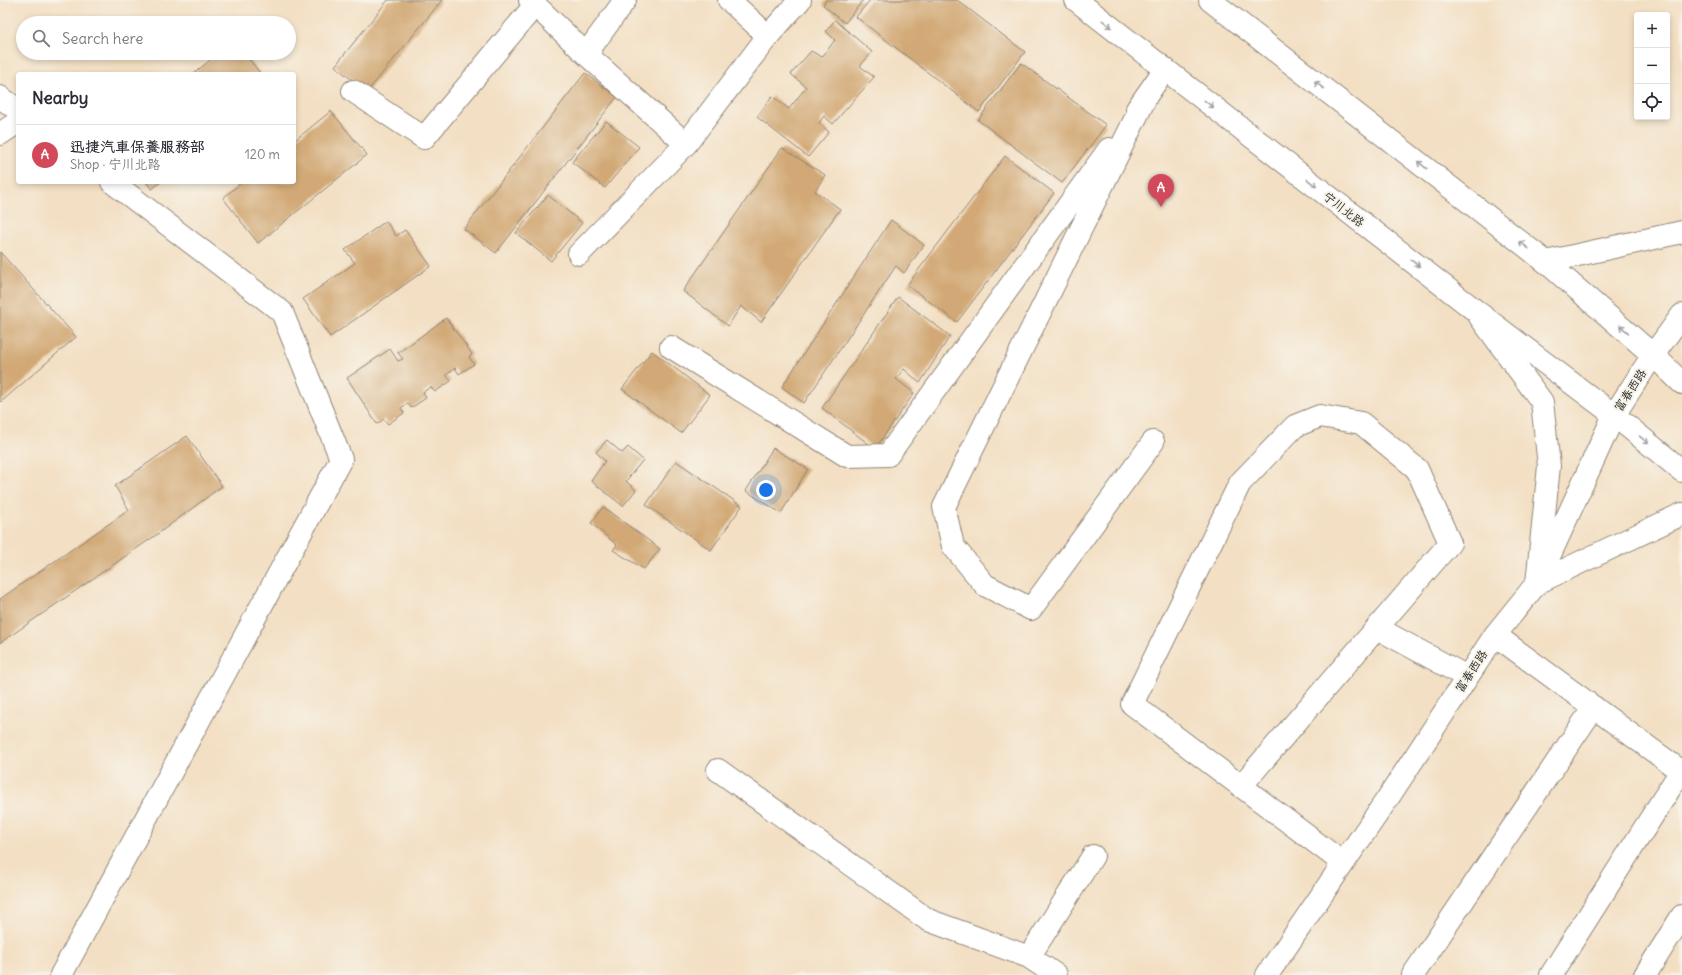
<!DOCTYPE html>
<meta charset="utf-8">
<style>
body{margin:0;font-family:Delius,"LXGW WenKai TC",sans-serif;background:#f2f2f3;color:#2b2b33}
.controls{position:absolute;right:12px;top:12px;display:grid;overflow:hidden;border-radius:4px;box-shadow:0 2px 6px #0003}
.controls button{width:36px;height:36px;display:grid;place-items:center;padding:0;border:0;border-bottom:1px solid #e1e1e2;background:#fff;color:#2b2b33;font:20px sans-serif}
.you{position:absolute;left:766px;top:490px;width:14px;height:14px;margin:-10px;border:3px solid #fff;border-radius:50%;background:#1a73e8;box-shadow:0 0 0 6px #1a73e833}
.badge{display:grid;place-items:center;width:26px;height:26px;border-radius:50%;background:#d1495b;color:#fff;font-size:13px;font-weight:700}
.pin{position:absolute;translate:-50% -33px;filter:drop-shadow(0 1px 2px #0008)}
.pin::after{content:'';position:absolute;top:21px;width:14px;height:12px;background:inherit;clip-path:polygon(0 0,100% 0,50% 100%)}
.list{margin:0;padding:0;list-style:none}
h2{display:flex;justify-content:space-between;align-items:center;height:52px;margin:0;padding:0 16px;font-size:17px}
h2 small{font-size:13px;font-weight:400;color:#7c7c81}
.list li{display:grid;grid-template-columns:26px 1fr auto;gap:12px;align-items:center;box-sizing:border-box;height:60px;padding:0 16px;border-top:1px solid #e1e1e2}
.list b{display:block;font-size:15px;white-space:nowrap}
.list p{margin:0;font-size:13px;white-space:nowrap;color:#7c7c81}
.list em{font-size:13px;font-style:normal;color:#7c7c81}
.icon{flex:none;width:22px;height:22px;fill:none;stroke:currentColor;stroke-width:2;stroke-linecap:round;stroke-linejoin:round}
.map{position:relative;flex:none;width:1682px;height:975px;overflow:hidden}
.search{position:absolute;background:#fff;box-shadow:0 2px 6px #0003;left:16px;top:16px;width:280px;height:44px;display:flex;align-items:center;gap:10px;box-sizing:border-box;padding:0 14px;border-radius:22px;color:#7c7c81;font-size:15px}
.panel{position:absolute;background:#fff;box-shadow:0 2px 6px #0003;left:16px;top:72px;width:280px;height:112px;border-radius:4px}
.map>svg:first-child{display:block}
.building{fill:#d2a976}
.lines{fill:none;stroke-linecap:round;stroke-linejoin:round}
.street-casing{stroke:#8f8577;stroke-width:24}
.secondary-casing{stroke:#8f8577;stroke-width:24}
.primary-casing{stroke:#8f8577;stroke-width:24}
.street{stroke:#fff;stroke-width:22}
.secondary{stroke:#fff;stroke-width:22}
.primary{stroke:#fff;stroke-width:22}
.oneway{stroke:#a0a0a0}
.labels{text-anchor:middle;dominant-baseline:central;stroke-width:4;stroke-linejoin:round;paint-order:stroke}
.street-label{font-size:12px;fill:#2b2b2b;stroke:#f7f3e8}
</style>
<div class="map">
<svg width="1682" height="975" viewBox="0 0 1682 975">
<rect width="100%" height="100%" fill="#f7f3e8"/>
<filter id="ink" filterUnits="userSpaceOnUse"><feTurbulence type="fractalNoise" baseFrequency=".025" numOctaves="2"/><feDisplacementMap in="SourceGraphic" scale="8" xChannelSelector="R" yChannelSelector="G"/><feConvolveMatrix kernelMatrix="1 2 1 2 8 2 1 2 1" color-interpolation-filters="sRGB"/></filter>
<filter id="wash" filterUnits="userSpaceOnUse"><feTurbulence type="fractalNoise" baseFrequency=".012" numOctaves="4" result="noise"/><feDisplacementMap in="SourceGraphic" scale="16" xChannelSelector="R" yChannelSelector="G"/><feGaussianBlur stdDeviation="0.9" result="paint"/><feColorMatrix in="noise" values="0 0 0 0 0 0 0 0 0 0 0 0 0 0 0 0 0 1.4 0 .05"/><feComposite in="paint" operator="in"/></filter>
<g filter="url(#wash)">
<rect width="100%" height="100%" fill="#f3dfc3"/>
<g id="blocks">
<path class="building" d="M 388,0 L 442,0 L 367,92 L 335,66 Z
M 826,0 L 863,0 L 845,23 L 823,5 Z
M 870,0 L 957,0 L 1025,52 L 979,112 L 856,17 Z
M 835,20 L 872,52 L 860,66 L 874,77 L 833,124 L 824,116 L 819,123 L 829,132 L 808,157 L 757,117 L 772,96 L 789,109 L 806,87 L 791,74 L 811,51 L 822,57 L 835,40 L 826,31 Z
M 219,53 L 244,53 L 261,74 L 193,74 Z
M 1021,63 L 1106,125 L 1062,183 L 978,120 Z
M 585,73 L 617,97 L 496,253 L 464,229 Z
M 331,111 L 367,155 L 258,243 L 223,198 L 242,182 L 294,182 L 294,141 Z
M 606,121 L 639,147 L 605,188 L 572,162 Z
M 782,148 L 825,175 L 815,191 L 840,209 L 761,322 L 741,306 L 728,326 L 683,291 Z
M 1005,156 L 1054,193 L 957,322 L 907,285 Z
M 146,182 L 161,182 L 152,189 Z
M 548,195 L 582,223 L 551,261 L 516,233 Z
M 891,220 L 924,245 L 904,273 L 896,266 L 804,403 L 782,387 Z
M 386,221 L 396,236 L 405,230 L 431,266 L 330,337 L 303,299 L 355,263 L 345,250 Z
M 0,252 L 76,337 L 1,402 L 0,401 Z
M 898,297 L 950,336 L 920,383 L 904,369 L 896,379 L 914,393 L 875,449 L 822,408 Z
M 446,318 L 472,354 L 469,357 L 474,364 L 459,374 L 455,368 L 446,375 L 451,381 L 435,392 L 431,387 L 423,392 L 426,398 L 411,408 L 408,403 L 401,408 L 404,413 L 388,424 L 384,419 L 377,424 L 347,378 L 390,349 L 398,361 L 403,359 L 398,353 Z
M 652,351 L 710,395 L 681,433 L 622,389 Z
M 187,436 L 222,486 L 159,533 L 0,643 L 0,599 L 129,510 L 115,486 Z
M 607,440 L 622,453 L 628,447 L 643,460 L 626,481 L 636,490 L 623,506 L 591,481 L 605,461 L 596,452 Z
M 773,448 L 808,469 L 781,513 L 746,491 Z
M 676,461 L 742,506 L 711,550 L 646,505 Z
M 603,507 L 660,549 L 644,569 L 613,550 L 617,545 L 591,523 Z"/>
</g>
</g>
<g filter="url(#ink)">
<use href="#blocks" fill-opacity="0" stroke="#8f8577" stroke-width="1"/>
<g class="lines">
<g class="street-casing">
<path id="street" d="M 530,0 L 586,54
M 625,0 L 586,54 L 686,144 L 768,36
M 729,0 L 768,36 L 800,0
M 353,91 L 424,138 L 535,5
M 0,97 L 18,110
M 1146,97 L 944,507 L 953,546 L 985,585 L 1031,609 L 1153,442
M 1137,109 L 1165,69
M 0,134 L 18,122
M 579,254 L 686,144
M 671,347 L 847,456 L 888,455 L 1109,149
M 1377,628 L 1467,677
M 1495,635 L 1682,772
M 718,770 L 928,920 L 1029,957 L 1056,975
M 1241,786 L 1450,543 L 1417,469 L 1361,423 L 1320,416 L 1295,426 L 1240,483 L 1132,704 L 1343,863
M 1029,957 L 1093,856
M 61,975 L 341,459 L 282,312 L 112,182
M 1413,975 L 1594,707
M 1551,975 L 1681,771
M 1645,975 L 1682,916"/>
</g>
<g class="secondary-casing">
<path id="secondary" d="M 1546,262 L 1682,232
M 1480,317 L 1542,402 L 1549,466 L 1537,583 L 1682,514
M 1653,355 L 1682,383
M 1614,415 L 1682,471
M 1267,975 L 1390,795 L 1495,635 L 1537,583 L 1614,415 L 1653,355 L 1682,315"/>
</g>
<g class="primary-casing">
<path id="primary" d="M 1076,0 L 1476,311 L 1614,415
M 1210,0 L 1546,262 L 1653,355"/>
</g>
<use href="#street" class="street"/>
<use href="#secondary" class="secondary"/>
<use href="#primary" class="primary"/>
</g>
<defs><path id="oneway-shaft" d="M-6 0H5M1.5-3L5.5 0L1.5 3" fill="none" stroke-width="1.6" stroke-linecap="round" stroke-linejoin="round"/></defs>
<g class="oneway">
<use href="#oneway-shaft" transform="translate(1107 24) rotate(38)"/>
<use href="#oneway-shaft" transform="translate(1319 85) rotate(-142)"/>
<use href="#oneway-shaft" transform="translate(1209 104) rotate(38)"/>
<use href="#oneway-shaft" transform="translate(1422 165) rotate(-142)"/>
<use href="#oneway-shaft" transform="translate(1312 183) rotate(38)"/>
<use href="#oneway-shaft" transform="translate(1524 245) rotate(-142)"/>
<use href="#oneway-shaft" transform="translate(1415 263) rotate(38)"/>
<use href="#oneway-shaft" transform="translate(1624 329) rotate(-139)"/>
<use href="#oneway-shaft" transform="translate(1644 440) rotate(40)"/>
</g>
</g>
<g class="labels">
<g class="street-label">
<text transform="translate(1344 209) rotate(38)">宁川北路</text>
<text transform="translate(1630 390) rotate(-57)">富春西路</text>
<text transform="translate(1471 671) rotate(-57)">富春西路</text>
</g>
</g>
</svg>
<div class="controls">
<button>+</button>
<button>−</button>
<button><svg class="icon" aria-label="locate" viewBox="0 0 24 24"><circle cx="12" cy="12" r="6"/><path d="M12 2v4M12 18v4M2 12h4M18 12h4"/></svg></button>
</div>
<div class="you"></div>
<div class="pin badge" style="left:1161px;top:207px">A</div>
<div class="search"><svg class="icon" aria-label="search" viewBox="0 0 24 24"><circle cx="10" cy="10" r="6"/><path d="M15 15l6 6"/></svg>Search here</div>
<section class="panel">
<h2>Nearby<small></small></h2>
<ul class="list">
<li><span class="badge">A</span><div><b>迅捷汽車保養服務部</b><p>Shop · 宁川北路</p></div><em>120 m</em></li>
</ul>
</section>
</div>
